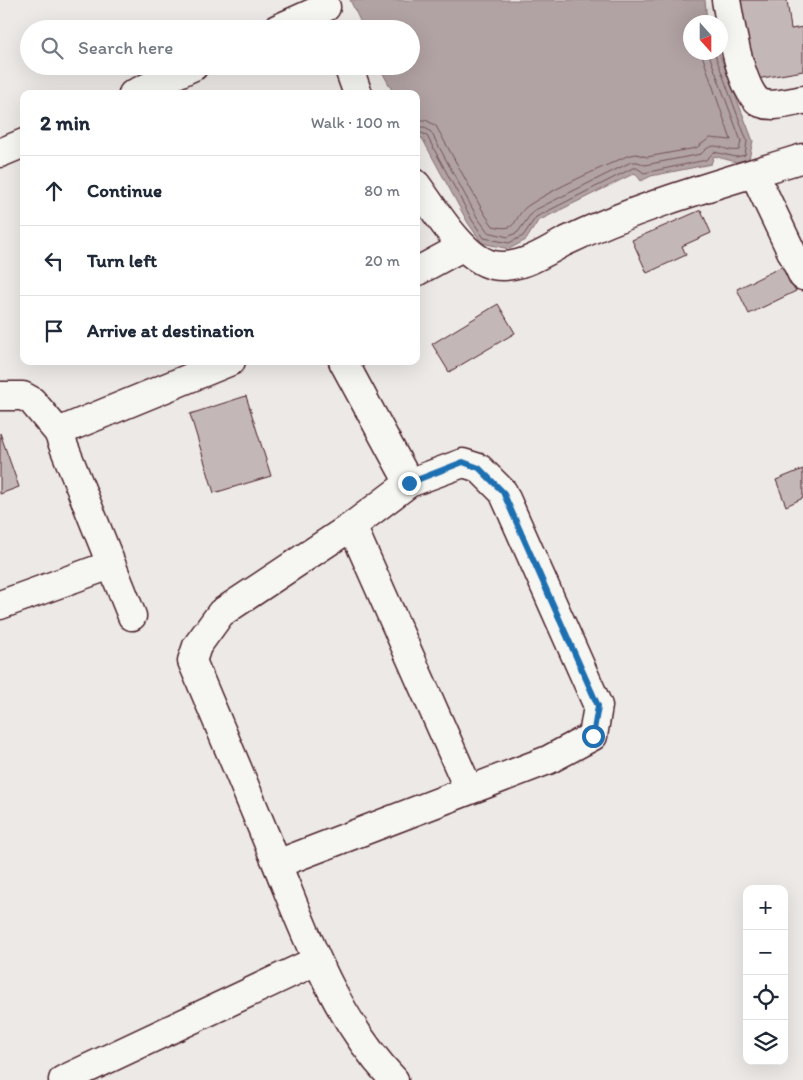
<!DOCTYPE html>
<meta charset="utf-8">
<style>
body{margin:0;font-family:Itim,sans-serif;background:#f2f2f3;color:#1f2937}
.controls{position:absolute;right:15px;bottom:15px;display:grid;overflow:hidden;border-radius:10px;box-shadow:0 5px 20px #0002}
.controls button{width:45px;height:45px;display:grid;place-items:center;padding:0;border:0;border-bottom:1px solid #e0e1e3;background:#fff;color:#1f2937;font:25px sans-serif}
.compass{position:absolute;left:683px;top:15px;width:45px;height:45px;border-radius:50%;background:#fff;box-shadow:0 5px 20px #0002;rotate:159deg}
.stop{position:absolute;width:15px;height:15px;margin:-11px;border:4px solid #1f6fb2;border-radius:50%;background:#fff}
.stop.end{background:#1f6fb2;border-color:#fff;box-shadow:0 1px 5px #0008}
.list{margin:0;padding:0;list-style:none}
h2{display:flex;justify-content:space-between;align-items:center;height:65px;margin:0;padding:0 20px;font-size:21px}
h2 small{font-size:16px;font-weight:400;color:#747a83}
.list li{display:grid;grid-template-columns:32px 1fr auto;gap:15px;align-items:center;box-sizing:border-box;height:70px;padding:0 20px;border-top:1px solid #e0e1e3}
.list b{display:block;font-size:19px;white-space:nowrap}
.list em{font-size:16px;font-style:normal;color:#747a83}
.icon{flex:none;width:28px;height:28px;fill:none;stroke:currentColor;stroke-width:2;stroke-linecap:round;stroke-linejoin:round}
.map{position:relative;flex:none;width:803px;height:1080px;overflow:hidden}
.search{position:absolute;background:#fff;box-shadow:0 5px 20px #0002;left:20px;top:20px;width:400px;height:55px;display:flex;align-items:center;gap:12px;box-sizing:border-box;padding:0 18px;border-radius:28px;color:#747a83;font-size:19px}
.panel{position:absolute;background:#fff;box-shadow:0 5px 20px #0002;left:20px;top:90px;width:400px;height:275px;border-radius:10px}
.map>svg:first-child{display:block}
.water{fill:#b1a2a3;stroke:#886e73}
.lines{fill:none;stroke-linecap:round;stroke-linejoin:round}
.shore{stroke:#73535b;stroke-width:1}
.building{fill:#c4b7b7;stroke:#4a1f2b}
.minor-casing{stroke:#4a1f2b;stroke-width:31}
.minor{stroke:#f6f6f2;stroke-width:28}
.route{stroke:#1f6fb2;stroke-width:6}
</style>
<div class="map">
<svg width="803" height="1080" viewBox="0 0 803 1080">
<rect width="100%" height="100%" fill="#ece9e6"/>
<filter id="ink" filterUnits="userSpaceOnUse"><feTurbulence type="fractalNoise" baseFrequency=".02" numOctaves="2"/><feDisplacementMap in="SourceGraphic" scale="10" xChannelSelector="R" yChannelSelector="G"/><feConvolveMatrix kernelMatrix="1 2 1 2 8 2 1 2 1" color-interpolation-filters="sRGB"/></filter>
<g filter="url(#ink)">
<path class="water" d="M 350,0 L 705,0 L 707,22 L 690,22 L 690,52 L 719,53 L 753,141 L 749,159 L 736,162 L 714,156 L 711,164 L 651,176 L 641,181 L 635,173 L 538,221 L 526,240 L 509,249 L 482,243 L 468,223 L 422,138 L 418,139 L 416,135 L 416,94 L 394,94 L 379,66 L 411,66 L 411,29 L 364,29 Z"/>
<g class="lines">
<path class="shore" d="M 416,120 L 426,120 L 436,126 L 484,213 L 493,226 C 521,233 511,217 529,205 C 558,186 595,171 627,156 L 636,154 L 647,157 L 696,148 L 710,138 L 731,140 L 701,52
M 416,127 L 424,127 L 431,132 L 477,217 L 488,232 L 508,237 L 518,232 L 533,211 L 631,162 L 638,162 L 645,165 L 701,154 C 716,137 722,153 739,150 L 741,141 L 708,52
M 416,134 L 422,133 L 427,136 L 472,220 L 484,238 L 509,243 L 523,236 L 536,217 L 633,168 L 637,168 L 644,173 L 706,160 L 714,152 L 736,157 L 745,155 L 747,141 L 714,52"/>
</g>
<path class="building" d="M 735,0 L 787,0 L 791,29 L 803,27 L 803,71 L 751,80 Z
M 701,210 L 711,233 L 682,246 L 686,255 L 647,273 L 632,240 Z
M 783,266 L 796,291 L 749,314 L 737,289 Z
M 498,304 L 515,333 L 449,372 L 432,344 Z
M 246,396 L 271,476 L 214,493 L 190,414 Z
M 0,433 L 19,487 L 0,494 Z
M 803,469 L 803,498 L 786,506 L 776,480 Z"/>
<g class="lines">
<g class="minor-casing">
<path id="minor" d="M 726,0 C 730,22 741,94 761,103 C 774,108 790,102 803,100
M 277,29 L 326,7
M 348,66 L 358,94
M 133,94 L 194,66
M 0,153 L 24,143
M 754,173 L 803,276
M 416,184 C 434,208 463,259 493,265 C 519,270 542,254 564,242 C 640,205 722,183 803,158
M 416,272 L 462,247
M 343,361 L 409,483 L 352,526 L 221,613 L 197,646 L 192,661 C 221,729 249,796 277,864 C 308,940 336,1019 394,1080
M 0,396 L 23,396 L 32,401 L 58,432 L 132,616
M 58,432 L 231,361
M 352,526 L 469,790
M 0,605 L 110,565
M 277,864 L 548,760 L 593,736 L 598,706 L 503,492 L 479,468 L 463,463 L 409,483
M 63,1080 L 316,961"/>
</g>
<use href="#minor" class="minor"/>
</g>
</g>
<g class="lines" filter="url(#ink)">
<path class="route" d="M 409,483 L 463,462 L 479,468 L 503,492 L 598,706 L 593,736"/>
</g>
</svg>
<div class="controls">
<button>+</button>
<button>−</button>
<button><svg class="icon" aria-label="locate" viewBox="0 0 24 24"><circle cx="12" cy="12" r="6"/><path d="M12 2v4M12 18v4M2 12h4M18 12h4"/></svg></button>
<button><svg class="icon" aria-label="layers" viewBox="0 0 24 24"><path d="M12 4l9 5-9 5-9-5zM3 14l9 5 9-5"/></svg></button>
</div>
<svg class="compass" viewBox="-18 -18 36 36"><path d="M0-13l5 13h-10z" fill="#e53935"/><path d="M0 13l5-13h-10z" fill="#747a83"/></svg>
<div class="stop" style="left:593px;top:736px"></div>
<div class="stop end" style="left:409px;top:483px"></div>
<div class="search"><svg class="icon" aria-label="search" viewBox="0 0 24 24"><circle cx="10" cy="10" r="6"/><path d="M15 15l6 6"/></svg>Search here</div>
<section class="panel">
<h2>2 min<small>Walk · 100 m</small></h2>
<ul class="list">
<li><svg class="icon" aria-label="ahead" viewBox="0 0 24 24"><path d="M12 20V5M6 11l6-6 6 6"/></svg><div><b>Continue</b></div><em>80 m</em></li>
<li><svg class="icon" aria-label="left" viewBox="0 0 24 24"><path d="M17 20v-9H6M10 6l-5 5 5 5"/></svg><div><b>Turn left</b></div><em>20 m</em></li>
<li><svg class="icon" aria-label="arrive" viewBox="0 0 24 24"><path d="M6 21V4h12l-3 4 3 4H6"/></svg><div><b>Arrive at destination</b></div></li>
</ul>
</section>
</div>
